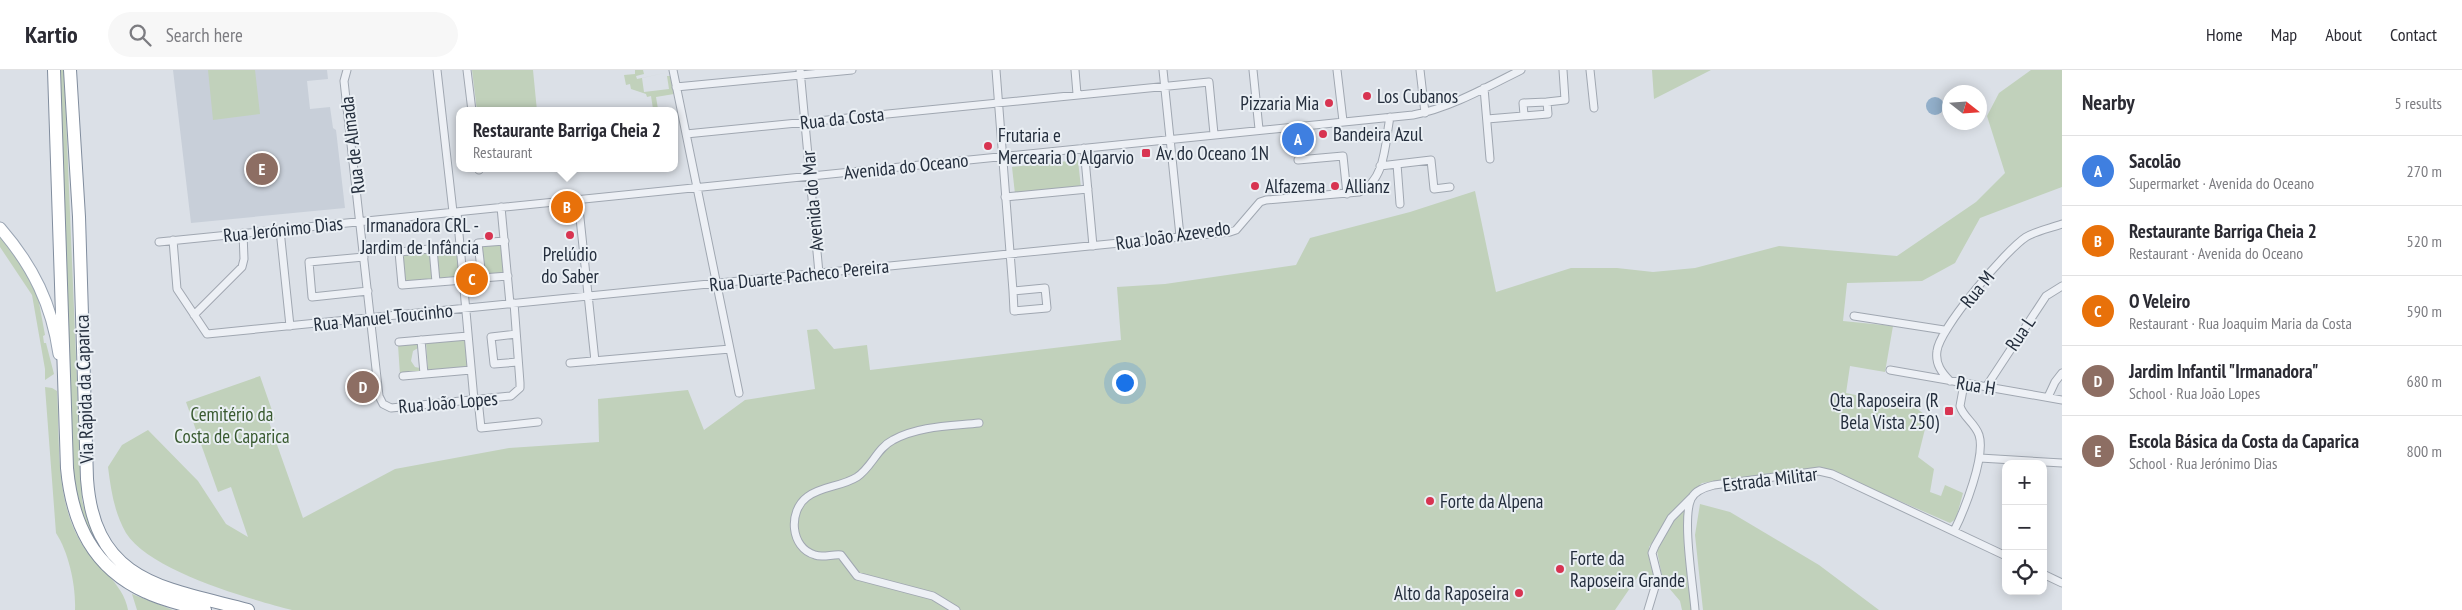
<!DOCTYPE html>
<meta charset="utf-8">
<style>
body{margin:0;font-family:"PT Sans Narrow",sans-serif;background:#f7f7f7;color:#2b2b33}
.controls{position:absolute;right:15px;bottom:15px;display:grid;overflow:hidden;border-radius:10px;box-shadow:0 2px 12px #0003}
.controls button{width:45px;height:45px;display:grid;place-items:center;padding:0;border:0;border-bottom:1px solid #e1e1e2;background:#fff;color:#2b2b33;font:25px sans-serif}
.compass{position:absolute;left:1942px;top:15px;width:45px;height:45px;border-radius:50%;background:#fff;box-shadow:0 2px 12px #0003;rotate:107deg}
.you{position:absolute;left:1124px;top:312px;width:18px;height:18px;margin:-12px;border:4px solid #fff;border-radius:50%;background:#1a73e8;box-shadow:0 0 0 8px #1a73e833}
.badge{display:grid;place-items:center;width:32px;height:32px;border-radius:50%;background:#d83451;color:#fff;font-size:16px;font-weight:700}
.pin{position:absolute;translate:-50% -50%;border:2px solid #fff;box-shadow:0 1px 5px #0006}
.popup{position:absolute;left:456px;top:37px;width:222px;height:65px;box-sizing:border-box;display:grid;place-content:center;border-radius:10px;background:#fff;filter:drop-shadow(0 1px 4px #0005);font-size:16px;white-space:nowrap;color:#7c7c81}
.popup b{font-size:19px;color:#2b2b33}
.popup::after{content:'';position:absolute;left:50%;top:100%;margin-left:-10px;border:10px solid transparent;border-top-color:#fff}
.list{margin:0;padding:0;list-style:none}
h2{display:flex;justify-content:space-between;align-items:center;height:65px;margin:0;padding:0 20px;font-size:21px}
h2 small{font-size:16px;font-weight:400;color:#7c7c81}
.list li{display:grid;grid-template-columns:32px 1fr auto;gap:15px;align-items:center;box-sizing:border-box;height:70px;padding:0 20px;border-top:1px solid #e1e1e2}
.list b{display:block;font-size:19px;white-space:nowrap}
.list p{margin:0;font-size:16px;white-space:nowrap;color:#7c7c81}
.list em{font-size:16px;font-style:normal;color:#7c7c81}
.icon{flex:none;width:28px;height:28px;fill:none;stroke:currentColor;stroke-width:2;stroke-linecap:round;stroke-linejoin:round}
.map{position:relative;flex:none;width:2062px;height:540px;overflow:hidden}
header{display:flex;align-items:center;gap:30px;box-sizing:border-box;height:70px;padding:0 25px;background:#fff;border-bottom:1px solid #e1e1e2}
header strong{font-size:24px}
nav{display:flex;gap:28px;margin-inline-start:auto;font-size:18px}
.search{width:350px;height:45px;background:#f7f7f7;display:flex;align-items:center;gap:12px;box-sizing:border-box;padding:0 18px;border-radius:28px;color:#7c7c81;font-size:19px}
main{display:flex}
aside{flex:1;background:#fff}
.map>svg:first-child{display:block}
.built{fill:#c8cfd9}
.green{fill:#c1d1bb}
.water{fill:#92afca}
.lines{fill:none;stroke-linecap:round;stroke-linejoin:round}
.street-casing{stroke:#a0a7b1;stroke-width:9}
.primary-casing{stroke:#99a4b3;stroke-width:13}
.highway-casing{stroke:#818d9e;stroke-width:14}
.street{stroke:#edf0f5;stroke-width:7}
.primary{stroke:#fff;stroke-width:11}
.highway{stroke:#fff;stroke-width:12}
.poi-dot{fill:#d83451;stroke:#eaeff4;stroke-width:2}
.labels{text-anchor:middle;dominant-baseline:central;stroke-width:4;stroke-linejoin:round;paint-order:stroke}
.poi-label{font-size:19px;fill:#242e3d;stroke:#eaeff4;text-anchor:start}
.street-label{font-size:19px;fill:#242e3d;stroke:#eaeff4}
.park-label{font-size:19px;fill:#395a30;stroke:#eaeff4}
</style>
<header>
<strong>Kartio</strong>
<div class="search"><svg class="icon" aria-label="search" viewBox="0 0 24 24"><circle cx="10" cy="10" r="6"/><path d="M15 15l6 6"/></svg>Search here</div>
<nav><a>Home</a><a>Map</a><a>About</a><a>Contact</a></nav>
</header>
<main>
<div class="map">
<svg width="2062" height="540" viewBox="0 0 2062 540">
<rect width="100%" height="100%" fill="#dbe0e7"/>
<path class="built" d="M 173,0 L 327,0 L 328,9 L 307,11 L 310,39 L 330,37 L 333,58 L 336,60 L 345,138 L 191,153 Z"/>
<path class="green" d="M 59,0 L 64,0 L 82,430 C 90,464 106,481 128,507 L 102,482 L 83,452 L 74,414 Z
M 208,0 L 255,0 L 260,44 L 213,50 Z
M 472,0 L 533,0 L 537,41 L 477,41 Z
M 635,0 L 643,0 L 644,4 L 636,6 L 637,9 L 669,2 L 642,8 L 644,22 L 669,19 L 667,6 L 670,6 L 674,24 L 656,27 L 658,39 L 653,39 L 651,26 L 647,27 L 646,24 L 631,19 L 630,14 L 626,15 L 624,5 L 635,4 Z
M 1652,0 L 1711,0 L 1654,29 Z
M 2031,0 L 2062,0 L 2062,117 L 1980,148 L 1955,193 L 1922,211 L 1847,213 L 1843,251 L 1893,256 L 1885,302 L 1850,296 L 1846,323 L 1916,338 L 1928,347 L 1918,387 L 1934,399 L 1930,422 L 1941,426 L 1945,415 L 1963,423 L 1956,449 L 1950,453 L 1822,397 L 1702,413 L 1679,435 L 1649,477 L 1649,489 L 1655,508 L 1641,502 L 1615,540 L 292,540 C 249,529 150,501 126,463 C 114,442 111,420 108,397 L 122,375 L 148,360 L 198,411 L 226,454 L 248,467 L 231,417 L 218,422 L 186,332 L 260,306 L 275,349 L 269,352 L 303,448 L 395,399 L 509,378 L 599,372 L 598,329 L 688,320 L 704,360 L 745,330 L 815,319 L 807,260 L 817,259 L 834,279 L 867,275 L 870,300 L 1121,270 L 1117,217 L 1165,214 L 1296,195 L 1310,168 L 1410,142 L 1475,121 L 1496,222 L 1571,198 L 1617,198 L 1653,202 L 1695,198 L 1779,176 L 1897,186 L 1976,132 L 2005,103 L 1987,46 L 1999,23 Z
M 1078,90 L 1081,118 L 1015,124 L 1012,97 Z
M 0,165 L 29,205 L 38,227 L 45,265 L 43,266 L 44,273 L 46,273 L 54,304 L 45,310 L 45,299 L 32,225 L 0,177 Z
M 505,171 L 508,206 L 482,208 L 478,173 Z
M 460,176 L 463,210 L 402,215 L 399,182 Z
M 468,269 L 471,297 L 428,301 L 426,273 Z
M 418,273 L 418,278 L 413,281 L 411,291 L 415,297 L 420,298 L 420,303 L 400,305 L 398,275 Z
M 45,317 L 52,318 L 57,321 C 60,369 55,428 80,471 C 93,494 124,513 128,540 L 75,540 C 76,516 69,483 56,463 Z
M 1700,434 L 1730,442 L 1819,495 L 1879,540 L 1703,540 L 1695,465 Z
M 1684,439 L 1686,440 L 1692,540 L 1682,540 L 1680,531 L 1663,511 L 1657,481 L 1671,454 Z
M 132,524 L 173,540 L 137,540 Z"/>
<path class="water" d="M1926 36a9 9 0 1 1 18 0a9 9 0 1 1-18 0Z"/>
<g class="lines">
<g class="street-casing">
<path id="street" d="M 347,0 L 344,11 L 379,326 L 383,334 L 391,338 L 511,326 L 520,318 L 520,313 L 514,233
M 437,0 L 453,142
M 467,0 L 472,41
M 673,0 L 739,323
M 800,0 L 819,203
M 996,0 L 1013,221 L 1014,241 L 1047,238 L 1045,218 L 1013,221
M 1075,0 L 1077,24
M 1163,0 L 1180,166
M 1253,0 L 1259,59
M 1337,0 L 1343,51
M 1420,0 L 1425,43
M 1590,0 L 1594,38
M 676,17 L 852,0
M 1484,18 L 1490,89
M 1547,32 L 1565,30 L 1563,0
M 1487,49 L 1548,44 L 1547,32 L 1523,33 L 1524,45
M 686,64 L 1209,12 L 1214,64
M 1084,78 L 1093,176
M 1298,90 L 1343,86 L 1347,124
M 1397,94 L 1400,134
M 1380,96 L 1431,90 L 1434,119 L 1450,117
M 479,98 L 479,100
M 1005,127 L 1088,119
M 578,129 L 595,291
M 501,137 L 510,234
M 457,142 L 474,330
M 280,160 L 290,256
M 173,170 L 177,219 L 207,264 L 1230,162 L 1236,160 L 1260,132 L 1266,130 L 1359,122 C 1386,111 1385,72 1390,47
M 505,171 L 478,173 L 482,208 L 508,206
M 159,172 L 1413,45 C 1450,38 1487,17 1521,0
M 460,176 L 399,182 L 402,215 L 463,210
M 433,179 L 436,212
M 364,187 L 309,192 L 312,227 L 368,221
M 194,245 L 242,197 L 244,189 L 243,163
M 1854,246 L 1944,260
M 516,264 L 491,267 L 494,294 L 518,292
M 421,270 L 424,304
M 399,272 L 468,266
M 570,293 L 730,279
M 1890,300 L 2062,330
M 403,306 L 471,300
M 1950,311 C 1942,303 1935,294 1937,281 C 1939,259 2006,180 2026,167 C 2036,161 2051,158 2062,154
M 1986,317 L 2046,226 L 2062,216
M 2048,327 L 2055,312 L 2062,303
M 478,329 L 481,358 L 538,352
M 1980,388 L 2062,393
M 1954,461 C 1964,441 1986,386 1979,365 C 1975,353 1963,347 1960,336 L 1964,314
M 2043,504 L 2062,513
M 956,540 L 933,526 L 857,506 L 841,485 C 833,484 822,488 815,485 C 790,478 788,441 807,427 C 821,416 841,417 857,407 C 872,397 877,378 893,370 C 918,356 951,356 979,353
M 1648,540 L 1658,507 L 1652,483 L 1655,476 L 1671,448 L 1691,428
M 1695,540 C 1693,515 1682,449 1691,429 C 1695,420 1706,417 1714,415 L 1819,401 L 1832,404 L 2006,486"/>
</g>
<g class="primary-casing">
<path id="primary" d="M 0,158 C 33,196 52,235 59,284"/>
</g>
<g class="highway-casing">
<path id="highway" d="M 54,0 L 67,398 C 72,453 93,498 146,522 C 164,531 185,535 205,540
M 70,0 L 79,147 L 87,409 C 94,513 165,518 248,540"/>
</g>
<use href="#street" class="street"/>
<use href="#primary" class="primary"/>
<use href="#highway" class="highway"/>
</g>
<g class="poi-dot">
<circle cx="1367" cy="26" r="5"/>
<circle cx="1329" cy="33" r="5"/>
<circle cx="1323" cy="64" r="5"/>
<circle cx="988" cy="76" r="5"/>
<rect x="1141" y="78" width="10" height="10" rx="2.5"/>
<circle cx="1255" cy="116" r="5"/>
<circle cx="1335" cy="116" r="5"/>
<circle cx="570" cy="165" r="5"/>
<circle cx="489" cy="166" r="5"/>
<rect x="1944" y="336" width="10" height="10" rx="2.5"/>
<circle cx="1430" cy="431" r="5"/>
<circle cx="1560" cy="499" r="5"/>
<circle cx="1519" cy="523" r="5"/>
</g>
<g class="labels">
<g class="poi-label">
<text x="1377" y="26">Los Cubanos</text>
<text x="1319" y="33" text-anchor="end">Pizzaria Mia</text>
<text x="1333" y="64">Bandeira Azul</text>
<text x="998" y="65">Frutaria e<tspan x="998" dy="22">Mercearia O Algarvio</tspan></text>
<text x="1156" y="83">Av. do Oceano 1N</text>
<text x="1265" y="116">Alfazema</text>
<text x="1345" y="116">Allianz</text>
<text x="479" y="155" text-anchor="end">Irmanadora CRL -<tspan x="479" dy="22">Jardim de Infância</tspan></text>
<text x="570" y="184" text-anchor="middle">Prelúdio<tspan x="570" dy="22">do Saber</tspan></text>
<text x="1939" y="330" text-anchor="end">Qta Raposeira (R<tspan x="1939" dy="22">Bela Vista 250)</tspan></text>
<text x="1440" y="431">Forte da Alpena</text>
<text x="1570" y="488">Forte da<tspan x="1570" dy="22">Raposeira Grande</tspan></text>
<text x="1509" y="523" text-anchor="end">Alto da Raposeira</text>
</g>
<g class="street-label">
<text transform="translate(842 48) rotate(-6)">Rua da Costa</text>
<text transform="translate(352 75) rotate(-97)">Rua de Almada</text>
<text transform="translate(906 96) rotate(-6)">Avenida do Oceano</text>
<text transform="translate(812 131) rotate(-95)">Avenida do Mar</text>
<text transform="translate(283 159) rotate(-6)">Rua Jerónimo Dias</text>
<text transform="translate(1173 165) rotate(-8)">Rua João Azevedo</text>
<text transform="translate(799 205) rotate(-6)">Rua Duarte Pacheco Pereira</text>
<text transform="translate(1977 219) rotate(-51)">Rua M</text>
<text transform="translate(383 247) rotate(-6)">Rua Manuel Toucinho</text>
<text transform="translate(2020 263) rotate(-56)">Rua L</text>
<text transform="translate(1976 315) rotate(9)">Rua H</text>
<text transform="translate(84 319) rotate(-92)">Via Rápida da Caparica</text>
<text transform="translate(448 332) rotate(-5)">Rua João Lopes</text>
<text transform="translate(1770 409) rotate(-7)">Estrada Militar</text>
</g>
<g class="park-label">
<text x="232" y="344">Cemitério da<tspan x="232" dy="22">Costa de Caparica</tspan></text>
</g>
</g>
</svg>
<div class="controls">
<button>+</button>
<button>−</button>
<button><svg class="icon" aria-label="locate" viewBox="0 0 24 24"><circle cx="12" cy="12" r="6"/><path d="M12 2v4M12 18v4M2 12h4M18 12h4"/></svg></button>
</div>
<svg class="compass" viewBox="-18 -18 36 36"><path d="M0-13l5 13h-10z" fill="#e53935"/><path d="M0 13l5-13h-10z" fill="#7c7c81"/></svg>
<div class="you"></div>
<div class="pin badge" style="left:1298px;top:69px;background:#3f7fe0">A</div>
<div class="pin badge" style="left:567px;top:137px;background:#e8710a">B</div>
<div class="popup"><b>Restaurante Barriga Cheia 2</b>Restaurant</div>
<div class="pin badge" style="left:472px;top:209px;background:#e8710a">C</div>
<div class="pin badge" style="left:363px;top:317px;background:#8d6e63">D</div>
<div class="pin badge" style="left:262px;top:99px;background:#8d6e63">E</div>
</div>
<aside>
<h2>Nearby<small>5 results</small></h2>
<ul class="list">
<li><span class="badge" style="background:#3f7fe0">A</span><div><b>Sacolão</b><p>Supermarket · Avenida do Oceano</p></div><em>270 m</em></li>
<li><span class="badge" style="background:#e8710a">B</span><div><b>Restaurante Barriga Cheia 2</b><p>Restaurant · Avenida do Oceano</p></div><em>520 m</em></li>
<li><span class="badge" style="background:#e8710a">C</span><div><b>O Veleiro</b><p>Restaurant · Rua Joaquim Maria da Costa</p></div><em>590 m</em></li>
<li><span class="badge" style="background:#8d6e63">D</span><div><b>Jardim Infantil &quot;Irmanadora&quot;</b><p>School · Rua João Lopes</p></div><em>680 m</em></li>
<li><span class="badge" style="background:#8d6e63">E</span><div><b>Escola Básica da Costa da Caparica</b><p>School · Rua Jerónimo Dias</p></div><em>800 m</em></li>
</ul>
</aside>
</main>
